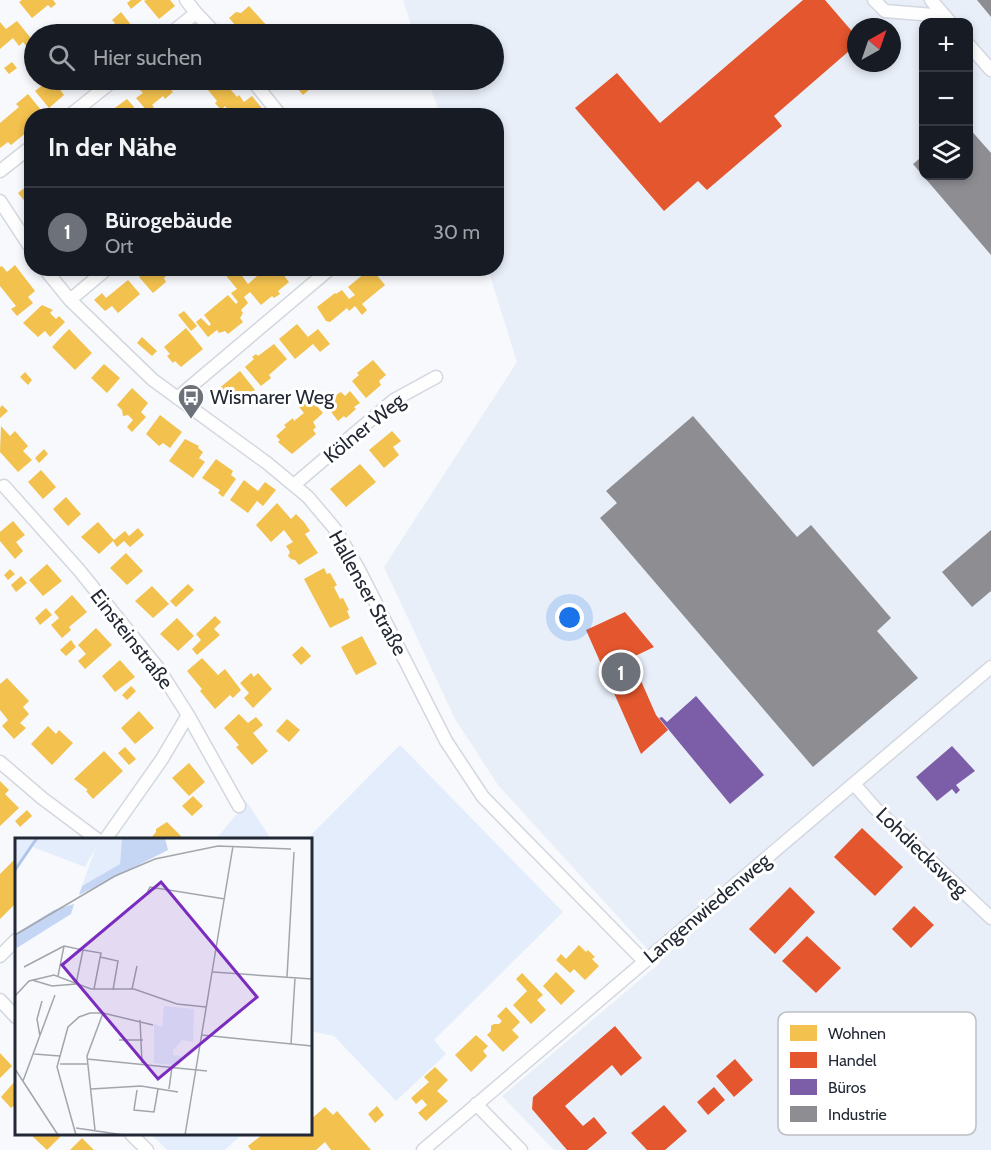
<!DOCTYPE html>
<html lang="de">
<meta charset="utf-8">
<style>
body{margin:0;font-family:Cabin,sans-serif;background:#20242c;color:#f1f3f6}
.controls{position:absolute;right:18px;top:18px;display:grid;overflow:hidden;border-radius:12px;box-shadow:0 3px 9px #0003}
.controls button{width:54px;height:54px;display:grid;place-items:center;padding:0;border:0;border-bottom:2px solid #363941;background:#171b24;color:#f1f3f6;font:30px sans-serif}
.compass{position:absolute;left:847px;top:18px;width:54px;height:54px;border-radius:50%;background:#171b24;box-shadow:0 3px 9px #0003;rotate:40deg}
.you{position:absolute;left:570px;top:618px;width:21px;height:21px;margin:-15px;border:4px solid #fff;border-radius:50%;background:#1a73e8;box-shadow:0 0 0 9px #1a73e833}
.badge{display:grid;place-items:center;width:39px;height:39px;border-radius:50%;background:#6d727a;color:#fff;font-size:20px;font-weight:700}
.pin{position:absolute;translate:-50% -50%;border:3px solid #fff;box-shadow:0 2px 6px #0006}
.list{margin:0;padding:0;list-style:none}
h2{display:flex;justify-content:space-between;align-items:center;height:78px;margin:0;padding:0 24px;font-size:26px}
h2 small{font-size:20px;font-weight:400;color:#9ea1a6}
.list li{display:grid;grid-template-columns:39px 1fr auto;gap:18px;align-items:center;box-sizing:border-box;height:90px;padding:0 24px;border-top:2px solid #363941}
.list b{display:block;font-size:22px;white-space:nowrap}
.list p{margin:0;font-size:20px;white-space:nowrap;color:#9ea1a6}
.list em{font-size:20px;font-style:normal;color:#9ea1a6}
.icon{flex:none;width:33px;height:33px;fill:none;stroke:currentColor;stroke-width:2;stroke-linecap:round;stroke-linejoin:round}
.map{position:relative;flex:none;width:991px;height:1150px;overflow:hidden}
.search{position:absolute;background:#171b24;box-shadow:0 3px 9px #0003;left:24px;top:24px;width:480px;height:66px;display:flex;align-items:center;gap:15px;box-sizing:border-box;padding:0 21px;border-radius:33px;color:#9ea1a6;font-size:22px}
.panel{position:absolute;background:#171b24;box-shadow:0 3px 9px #0003;left:24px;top:108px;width:480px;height:168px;border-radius:24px}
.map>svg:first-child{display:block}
.built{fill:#e9eff9;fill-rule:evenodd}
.green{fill:#e4edfc}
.homes{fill:#f2c14e}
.shops{fill:#e4572e}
.offices{fill:#7b5ea7}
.industry{fill:#8d8d92}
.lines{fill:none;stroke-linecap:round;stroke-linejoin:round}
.street-casing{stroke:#d3d7df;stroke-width:15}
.street{stroke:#fefeff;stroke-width:12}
.labels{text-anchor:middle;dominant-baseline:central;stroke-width:6;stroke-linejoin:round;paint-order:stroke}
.poi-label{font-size:20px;fill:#222934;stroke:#fff;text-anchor:start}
.street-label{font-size:20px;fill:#222934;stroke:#fff}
.inset-river{fill:none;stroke:#b0c5ea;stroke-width:3}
.inset-road{fill:none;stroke:#a2a6ac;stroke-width:1.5}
.view{fill:#7b2cbf;fill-opacity:0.15;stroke:#7b2cbf;stroke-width:3}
.inset-edge{fill:none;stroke:#222934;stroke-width:3}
.key{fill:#fff;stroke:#bdbfc2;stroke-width:1.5}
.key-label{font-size:16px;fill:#222934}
</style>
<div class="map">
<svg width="991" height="1150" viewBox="0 0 991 1150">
<rect width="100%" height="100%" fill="#f7f9fc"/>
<path class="built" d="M 403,0 L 991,0 L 991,1150 L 554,1150 L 502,1096 L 660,963 L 498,785 L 455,719 L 384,567 L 517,362 L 488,269 L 496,268 L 496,116 L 440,115 L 428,80 L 494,80 L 494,34 L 414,34 ZM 924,22 L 968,22 L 968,176 L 924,176 ZM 856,27 L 892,27 L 892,63 L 856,63 Z"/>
<path class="green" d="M 400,745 L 563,912 L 434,1040 L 446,1054 L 396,1101 L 334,1036 L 311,1031 L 310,840 L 307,839 Z
M 247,802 L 271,839 L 215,840 Z
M 151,1134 L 242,1134 L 225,1150 L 167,1150 Z"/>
<path class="homes" d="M 22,0 L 53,0 L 56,4 L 51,8 L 48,5 L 32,18 L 19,2 Z
M 131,0 L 142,0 L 131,9 L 127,3 Z
M 146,0 L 170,0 L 175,6 L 159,19 L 144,1 Z
M 249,6 L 269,28 L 261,34 L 246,33 L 243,34 L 229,18 L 236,12 L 241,13 Z
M 121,12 L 132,26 L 124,33 L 125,34 L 104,34 L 115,23 L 112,20 Z
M 17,21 L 34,42 L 34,51 L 32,53 L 23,42 L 19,46 L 13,38 L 0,49 L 0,22 L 6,29 Z
M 12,62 L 17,68 L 9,74 L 4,68 Z
M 49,80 L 65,80 L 67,81 L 59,88 L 64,95 L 49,108 L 35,91 Z
M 75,80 L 90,80 L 81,87 Z
M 148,80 L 162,80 L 173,92 L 165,99 L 163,96 L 152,105 L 154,107 L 148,112 L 136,98 L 143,93 L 138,88 Z
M 208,80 L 236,80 L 239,83 L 231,90 L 237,97 L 239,95 L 244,102 L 252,96 L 265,112 L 262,116 L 241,116 L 236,110 L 231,114 L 225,106 L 221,110 L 215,103 L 217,101 L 203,84 Z
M 290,80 L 321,80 L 303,95 Z
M 28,94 L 41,110 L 35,116 L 32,116 L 30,120 L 32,128 L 11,145 L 8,142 L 0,148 L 0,123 L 19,107 L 16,104 Z
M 127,99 L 134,107 L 133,111 L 137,116 L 108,116 L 108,113 Z
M 32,182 L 32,210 L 18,193 Z
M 15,265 L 35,291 L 28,297 L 33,303 L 17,316 L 11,309 L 16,306 L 0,286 L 0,267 L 2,266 L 7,272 Z
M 149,268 L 166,268 L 170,273 L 164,278 L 166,282 L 153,293 L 139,277 Z
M 227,268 L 236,268 L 248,284 L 266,268 L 278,268 L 289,282 L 278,291 L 280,294 L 274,298 L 272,296 L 261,305 L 250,292 L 244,297 L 248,303 L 241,310 L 243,313 L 240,318 L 243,322 L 228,334 L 225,331 L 219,333 L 217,330 L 208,337 L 196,322 L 201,318 L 209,326 L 211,324 L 204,315 L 228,295 L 236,304 L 238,302 L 231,293 L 237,289 L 223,272 Z
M 289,268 L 301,268 L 302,270 L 295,276 Z
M 371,268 L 385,285 L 362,304 L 367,310 L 362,315 L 355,306 L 349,311 L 347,308 L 330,322 L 326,321 L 317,307 L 335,293 L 336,294 L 342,290 L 349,299 L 355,295 L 348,287 Z
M 128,280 L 140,294 L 118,313 L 112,306 L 105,311 L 94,300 L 102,293 L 106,298 Z
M 42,305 L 53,310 L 50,313 L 56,319 L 59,316 L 65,322 L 50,337 L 45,331 L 38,337 L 23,323 Z
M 184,311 L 197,326 L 191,331 L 178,315 Z
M 297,324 L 308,337 L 318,329 L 330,344 L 320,352 L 313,344 L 295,359 L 279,339 Z
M 186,328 L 203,349 L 181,367 L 175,361 L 173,363 L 167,356 L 170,354 L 164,347 Z
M 69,329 L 92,353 L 75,370 L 52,347 Z
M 142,337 L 157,351 L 152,356 L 137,343 Z
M 274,344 L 287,359 L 269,375 L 271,378 L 261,386 L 245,367 L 254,359 L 252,357 L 256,354 L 258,356 Z
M 373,360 L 386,375 L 379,381 L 381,385 L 366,398 L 352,381 L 359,375 L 357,373 Z
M 104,364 L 120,378 L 107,393 L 91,378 Z
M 240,371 L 255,390 L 248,395 L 246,393 L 230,406 L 217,390 Z
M 25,372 L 32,380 L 28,385 L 20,377 Z
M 132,388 L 148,403 L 141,412 L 146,417 L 132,432 L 127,427 L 133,420 L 128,415 L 123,416 L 122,410 L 117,405 Z
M 350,391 L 360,403 L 354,407 L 356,409 L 346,418 L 344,416 L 338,421 L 326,405 L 326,401 L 341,392 L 345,396 Z
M 310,398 L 323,413 L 313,422 L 316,427 L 313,430 L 316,434 L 292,454 L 278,442 L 280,440 L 276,436 L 286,427 L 284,425 L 293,418 L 294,421 L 304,413 L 299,407 Z
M 2,405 L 8,411 L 0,418 L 0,408 Z
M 160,415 L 182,432 L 170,448 L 163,443 L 159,446 L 146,434 Z
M 1,426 L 10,436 L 15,431 L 28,446 L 23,451 L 32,460 L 18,472 L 0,452 Z
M 392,431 L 401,441 L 393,447 L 399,455 L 384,468 L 369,450 Z
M 185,439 L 199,446 L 198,448 L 203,452 L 199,458 L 205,462 L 193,478 L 169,461 Z
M 44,449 L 48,454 L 39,463 L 35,458 Z
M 216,459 L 233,471 L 231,475 L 236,479 L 223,497 L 218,493 L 220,490 L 202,478 Z
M 360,464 L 376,482 L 346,507 L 330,489 Z
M 41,470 L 56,487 L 43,499 L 28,482 Z
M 244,480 L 258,491 L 265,482 L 276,490 L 263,506 L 257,501 L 248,513 L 230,500 Z
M 66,497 L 81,514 L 68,526 L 53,509 Z
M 277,503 L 291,519 L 296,514 L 304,522 L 310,531 L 305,534 L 318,553 L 299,565 L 295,560 L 291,559 L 288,556 L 290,552 L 286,546 L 293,542 L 284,530 L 271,542 L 256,525 Z
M 13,521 L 25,535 L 16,542 L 23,551 L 15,559 L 0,541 L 0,532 Z
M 98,522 L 114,540 L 125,531 L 129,536 L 138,528 L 144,535 L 130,547 L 124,541 L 117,547 L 113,541 L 99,554 L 81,537 Z
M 126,553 L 143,571 L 127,585 L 110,568 Z
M 47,564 L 62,581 L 43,596 L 29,580 Z
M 324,568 L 327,574 L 330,573 L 337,585 L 334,587 L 340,599 L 343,598 L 349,610 L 347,611 L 350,618 L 330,628 L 304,579 Z
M 10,569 L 15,574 L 8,580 L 4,575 Z
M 21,576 L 27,583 L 16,592 L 11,585 Z
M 188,584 L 194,590 L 176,607 L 170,601 Z
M 152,586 L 169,604 L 153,618 L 135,601 Z
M 72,595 L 87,612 L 69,627 L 71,630 L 62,638 L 51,625 L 59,618 L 54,612 Z
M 46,608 L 52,615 L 40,625 L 35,618 Z
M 215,616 L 221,622 L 214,629 L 220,635 L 197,655 L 192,649 L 201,640 L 196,634 Z
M 177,618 L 194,636 L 178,651 L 160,634 Z
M 96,628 L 112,645 L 85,669 L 78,661 L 86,654 L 78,645 Z
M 362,636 L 377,664 L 356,675 L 341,647 Z
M 71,640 L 76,647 L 66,656 L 60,650 Z
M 302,646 L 311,656 L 301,665 L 292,655 Z
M 202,658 L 218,675 L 225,669 L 241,690 L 233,698 L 230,695 L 215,709 L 200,691 L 202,689 L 187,671 Z
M 120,660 L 135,677 L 115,692 L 102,676 Z
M 251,673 L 254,677 L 258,673 L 272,689 L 253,708 L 244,698 L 249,693 L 240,683 Z
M 7,678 L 29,701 L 23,707 L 29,714 L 20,723 L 26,728 L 14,739 L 2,726 L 8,720 L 0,710 L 0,684 Z
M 131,686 L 136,691 L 127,700 L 122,695 Z
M 139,711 L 154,728 L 135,744 L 121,728 Z
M 239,714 L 248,723 L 256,717 L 263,725 L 253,733 L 268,751 L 252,765 L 236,747 L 239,745 L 224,728 Z
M 287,719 L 300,730 L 289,742 L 276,731 Z
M 48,726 L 56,734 L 59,730 L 73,743 L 52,765 L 31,744 Z
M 125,747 L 136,759 L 129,765 L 118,753 Z
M 104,751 L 123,771 L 93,799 L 86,791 L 88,790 L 74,779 Z
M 189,763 L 205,782 L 189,796 L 172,778 Z
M 0,781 L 9,790 L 5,794 L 19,808 L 0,826 Z
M 193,796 L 203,806 L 192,816 L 182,806 Z
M 27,810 L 32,816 L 20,827 L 15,821 Z
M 167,822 L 179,834 L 184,840 L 154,840 L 152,837 L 156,832 L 156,829 Z
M 16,858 L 16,903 L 0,919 L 0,874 Z
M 579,945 L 586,952 L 588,950 L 595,957 L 592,959 L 599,966 L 585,980 L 574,969 L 570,973 L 556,960 L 561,954 L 566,959 Z
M 556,972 L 575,991 L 561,1005 L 543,986 Z
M 522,973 L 543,995 L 537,1000 L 546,1010 L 531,1024 L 513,1005 L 527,991 L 516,979 Z
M 506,1007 L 520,1022 L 512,1030 L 519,1037 L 503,1052 L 487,1035 L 491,1031 L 491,1026 L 494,1024 L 499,1024 L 502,1021 L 497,1016 Z
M 476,1035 L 488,1046 L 483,1051 L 487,1056 L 471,1072 L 455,1055 Z
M 0,1053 L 12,1066 L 0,1078 Z
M 435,1067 L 448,1080 L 437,1091 L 448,1101 L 426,1121 L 418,1113 L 427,1105 L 422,1099 L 416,1104 L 411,1098 L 429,1082 L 424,1077 Z
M 16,1080 L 16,1110 L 13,1106 L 11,1108 L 1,1097 Z
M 377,1106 L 384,1115 L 375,1123 L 368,1114 Z
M 325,1107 L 333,1115 L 337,1111 L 371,1150 L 331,1150 L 325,1142 L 316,1150 L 251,1150 L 248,1146 L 263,1134 L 310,1134 L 310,1120 Z
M 30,1134 L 63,1134 L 47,1150 Z
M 82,1138 L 94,1150 L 70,1150 Z"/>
<path class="shops" d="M 803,0 L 825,0 L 856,36 L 856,45 L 774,116 L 782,126 L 707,190 L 698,181 L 664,211 L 575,108 L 617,73 L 660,123 Z
M 625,612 L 654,647 L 631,658 L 656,715 L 668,730 L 641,754 L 586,630 Z
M 862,828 L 903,867 L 875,896 L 834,857 Z
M 790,887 L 815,912 L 775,954 L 749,929 Z
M 914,906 L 934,925 L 911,948 L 892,929 Z
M 807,936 L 841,968 L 816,993 L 782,961 Z
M 615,1026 L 642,1058 L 621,1076 L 612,1065 L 565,1106 L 583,1126 L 594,1117 L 607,1133 L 587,1150 L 567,1150 L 532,1109 L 533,1097 Z
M 735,1059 L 753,1080 L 734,1097 L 716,1076 Z
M 714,1087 L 725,1100 L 708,1115 L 697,1102 Z
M 664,1105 L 687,1131 L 665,1150 L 647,1150 L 631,1133 Z"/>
<path class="offices" d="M 696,696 L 764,775 L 730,804 L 659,718 L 662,717 L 667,722 Z
M 952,746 L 975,771 L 956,785 L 960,790 L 956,794 L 952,789 L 937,801 L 916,777 Z"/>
<path class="industry" d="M 977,0 L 991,0 L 991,17 Z
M 968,127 L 991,153 L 991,255 L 913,164 L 924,155 L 924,176 L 968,176 Z
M 693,416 L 797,537 L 811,525 L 891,618 L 877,631 L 918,678 L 813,767 L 600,518 L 617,503 L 606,491 Z
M 991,530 L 991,591 L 972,607 L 942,572 Z"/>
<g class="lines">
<g class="street-casing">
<path id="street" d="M 874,0 L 885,11 L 945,16
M 931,0 L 950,22
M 196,13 L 216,34
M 170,34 L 196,13 L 186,0
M 968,44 L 991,70
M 252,80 L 281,116
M 69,116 L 114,80
M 0,171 L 32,146
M 0,201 L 32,250
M 44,268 L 70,300 L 153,380 L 267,463 L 308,497 L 335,529 L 358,568 L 446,741 L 483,797 L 644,961
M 70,300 L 108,268
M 177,398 L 331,268
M 295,484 L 394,400 L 436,377
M 4,486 L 79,570 L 158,668 L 188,715 L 239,806
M 0,762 L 42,798 L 98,840
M 854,784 L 875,808 L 991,918
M 105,840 L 162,759 L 188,715
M 0,956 L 16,940
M 0,1000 L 16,1017
M 476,1104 L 521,1150
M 131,1134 L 147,1150
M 423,1150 L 991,667"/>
</g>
<use href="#street" class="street"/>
</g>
<defs>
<g id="bus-pin" transform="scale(1.35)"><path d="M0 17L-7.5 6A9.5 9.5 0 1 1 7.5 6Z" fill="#6d727a" stroke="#fff"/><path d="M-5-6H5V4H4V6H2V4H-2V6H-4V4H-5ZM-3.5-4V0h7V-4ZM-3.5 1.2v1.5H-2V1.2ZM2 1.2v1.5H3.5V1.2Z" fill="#fff"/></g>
</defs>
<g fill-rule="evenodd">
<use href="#bus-pin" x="191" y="397"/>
</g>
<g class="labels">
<g class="poi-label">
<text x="210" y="397">Wismarer Weg</text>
</g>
<g class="street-label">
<text transform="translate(364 428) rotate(-39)">Kölner Weg</text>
<text transform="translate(368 593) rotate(61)">Hallenser Straße</text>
<text transform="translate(132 639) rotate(52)">Einsteinstraße</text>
<text transform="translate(922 852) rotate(44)">Lohdiecksweg</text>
<text transform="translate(707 908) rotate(-40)">Langenwiedenweg</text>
</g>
</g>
<g transform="translate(15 838)">
<rect width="297" height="297" fill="#f7f9fc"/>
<path d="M 0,0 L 107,0 L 105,26 L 67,48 L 81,9 L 70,29 L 15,8 L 0,35 ZM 149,168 L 179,171 L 178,204 L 167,202 L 158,212 L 158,217 L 166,218 L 165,228 L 139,225 L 139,186 L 147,189 Z" fill="#e4edfc"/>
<path d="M 107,0 L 150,0 L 153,12 L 64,57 L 67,48 L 105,26 ZM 59,66 L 56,76 L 0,111 L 0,96 L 39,72 Z" fill="#c5d6f4"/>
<path class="inset-river" d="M 0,32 L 22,0"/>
<path class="inset-road" d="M 142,50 L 133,53 L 135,49 L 210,61M 0,97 L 100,38 L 140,21 L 203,8 L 276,11M 68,112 L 86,115 L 79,151M 85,119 L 103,123 L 98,152M 9,129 L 49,108M 198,134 L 297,141M 43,138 L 49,108M 272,139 L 279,14M 17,142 L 37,148 L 61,146 L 68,112 L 49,108M 117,151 L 122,128M 0,158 L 14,143 L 39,137 L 76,151 L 119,151 L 162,166 L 191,169M 88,175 L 138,187M 125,182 L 127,225M 187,197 L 297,208M 25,198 L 22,181 L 27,163M 104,202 L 128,202M 276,206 L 280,140M 19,216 L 45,218M 72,221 L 192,233M 45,226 L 72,226M 0,231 L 43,297M 8,243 L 40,157M 76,251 L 126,248 L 163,254M 154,251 L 157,229M 122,252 L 119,272 L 139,274 L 143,251M 61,290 L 109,297M 61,297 L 42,229 L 53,189 L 64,179 L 75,175 L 88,175 L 72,218 L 80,292M 170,297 L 218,8"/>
<path class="view" d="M 146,44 L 242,159 L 143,241 L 47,127 Z"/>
<rect width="297" height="297" class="inset-edge"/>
</g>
<rect x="778" y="1012" width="198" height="123" rx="9" class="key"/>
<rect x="790" y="1025" width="27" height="16" fill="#f2c14e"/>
<rect x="790" y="1052" width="27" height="16" fill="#e4572e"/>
<rect x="790" y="1079" width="27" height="16" fill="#7b5ea7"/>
<rect x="790" y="1106" width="27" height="16" fill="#8d8d92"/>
<g class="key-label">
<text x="828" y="1039">Wohnen</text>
<text x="828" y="1066">Handel</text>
<text x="828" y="1093">Büros</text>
<text x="828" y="1120">Industrie</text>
</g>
</svg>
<div class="controls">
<button>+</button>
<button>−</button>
<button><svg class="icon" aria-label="layers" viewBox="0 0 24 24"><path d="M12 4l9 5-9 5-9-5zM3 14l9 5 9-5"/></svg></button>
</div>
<svg class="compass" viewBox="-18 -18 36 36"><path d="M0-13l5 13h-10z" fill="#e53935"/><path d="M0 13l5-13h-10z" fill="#9ea1a6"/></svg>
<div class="you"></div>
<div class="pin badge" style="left:621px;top:672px">1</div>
<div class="search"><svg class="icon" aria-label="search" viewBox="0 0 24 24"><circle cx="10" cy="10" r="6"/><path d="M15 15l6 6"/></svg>Hier suchen</div>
<section class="panel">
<h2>In der Nähe<small></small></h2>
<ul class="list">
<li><span class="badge">1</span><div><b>Bürogebäude</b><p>Ort</p></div><em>30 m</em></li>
</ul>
</section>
</div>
